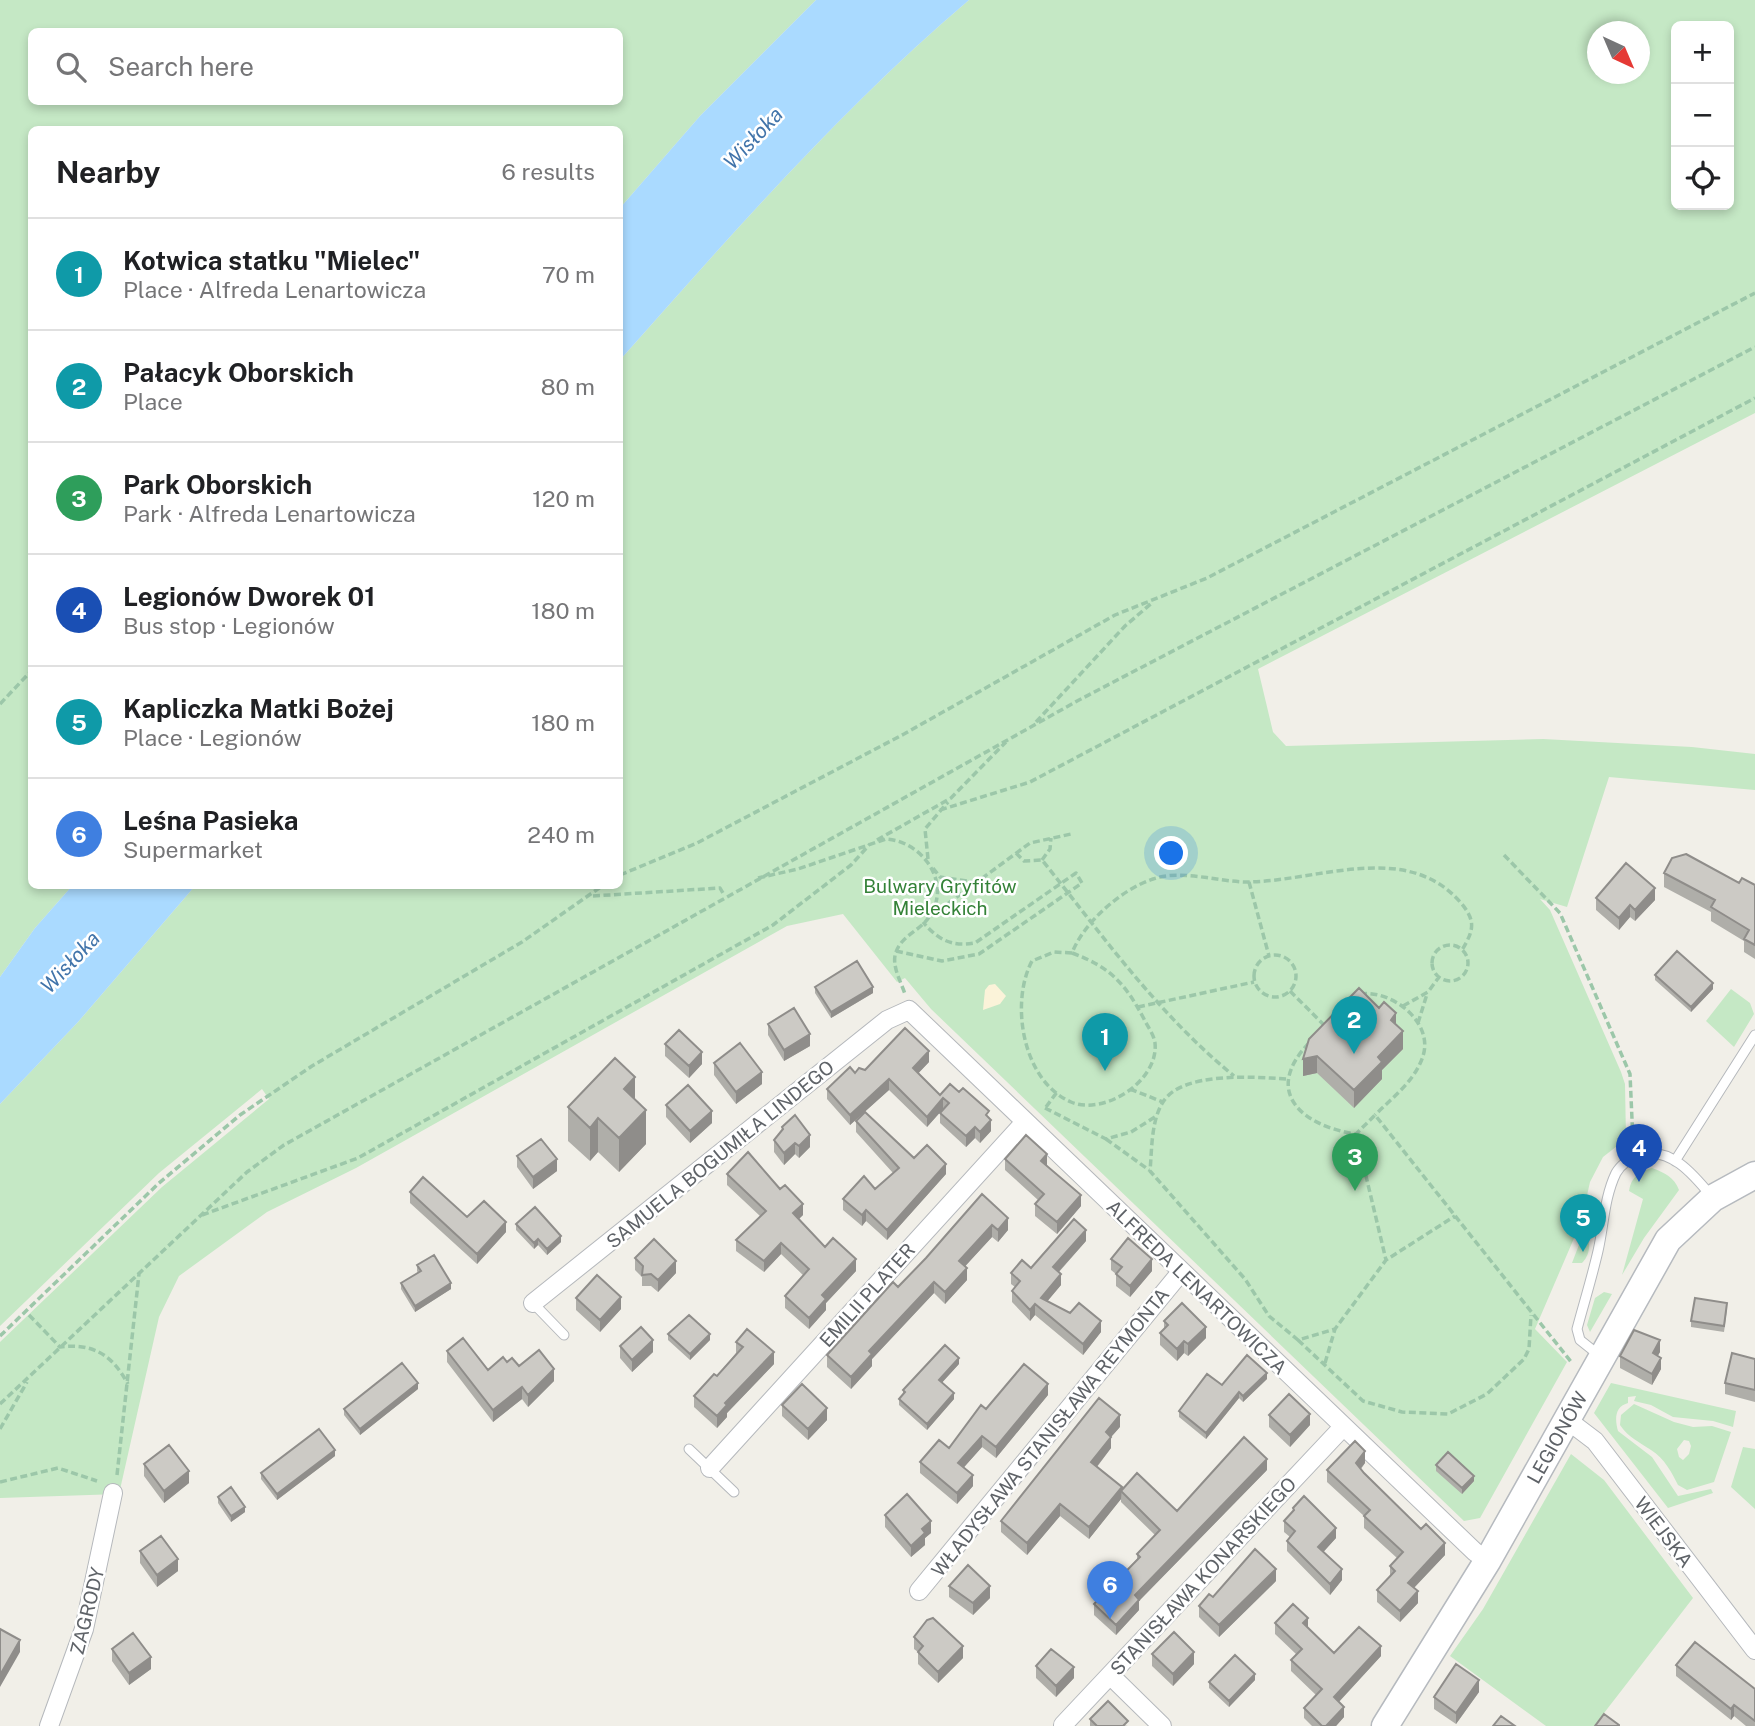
<!DOCTYPE html>
<meta charset="utf-8">
<style>
body{margin:0;font-family:"Public Sans",sans-serif;background:#f6f6f6;color:#202124}
.controls{position:absolute;right:21px;top:21px;display:grid;overflow:hidden;border-radius:10px;box-shadow:0 4px 10px #0003}
.controls button{width:63px;height:63px;display:grid;place-items:center;padding:0;border:0;border-bottom:2px solid #e0e0e0;background:#fff;color:#202124;font:35px sans-serif}
.compass{position:absolute;left:1587px;top:21px;width:63px;height:63px;border-radius:50%;background:#fff;box-shadow:0 4px 10px #0003;rotate:136deg}
.you{position:absolute;left:1172px;top:854px;width:24px;height:24px;margin:-18px;border:5px solid #fff;border-radius:50%;background:#1a73e8;box-shadow:0 0 0 10px #1a73e833}
.badge{display:grid;place-items:center;width:46px;height:46px;border-radius:50%;background:#ea580c;color:#fff;font-size:23px;font-weight:700}
.pin{position:absolute;translate:-50% -58px;filter:drop-shadow(0 2px 4px #0008)}
.pin::after{content:'';position:absolute;top:37px;width:24px;height:21px;background:inherit;clip-path:polygon(0 0,100% 0,50% 100%)}
.list{margin:0;padding:0;list-style:none}
h2{display:flex;justify-content:space-between;align-items:center;height:91px;margin:0;padding:0 28px;font-size:30px}
h2 small{font-size:23px;font-weight:400;color:#757577}
.list li{display:grid;grid-template-columns:46px 1fr auto;gap:21px;align-items:center;box-sizing:border-box;height:112px;padding:0 28px;border-top:2px solid #e0e0e0}
.list b{display:block;font-size:26px;white-space:nowrap}
.list p{margin:0;font-size:23px;white-space:nowrap;color:#757577}
.list em{font-size:23px;font-style:normal;color:#757577}
.icon{flex:none;width:38px;height:38px;fill:none;stroke:currentColor;stroke-width:2;stroke-linecap:round;stroke-linejoin:round}
.map{position:relative;flex:none;width:1755px;height:1726px;overflow:hidden}
.search{position:absolute;background:#fff;box-shadow:0 4px 10px #0003;left:28px;top:28px;width:595px;height:77px;display:flex;align-items:center;gap:18px;box-sizing:border-box;padding:0 24px;border-radius:10px;color:#757577;font-size:26px}
.panel{position:absolute;background:#fff;box-shadow:0 4px 10px #0003;left:28px;top:126px;width:595px;height:763px;border-radius:10px}
.map>svg:first-child{display:block}
.green{fill:#c5e8c5;fill-rule:evenodd}
.sand{fill:#fbf3d9}
.water{fill:#aadaff}
.lines{fill:none;stroke-linecap:round;stroke-linejoin:round}
.lane-casing{stroke:#b5b8bc;stroke-width:11}
.street-casing{stroke:#b5b8bc;stroke-width:20}
.secondary-casing{stroke:#b6babf;stroke-width:29}
.path{stroke:#9cc7a9;stroke-width:3.5;stroke-dasharray:7 3.5;stroke-linecap:butt}
.lane{stroke:#fff;stroke-width:9}
.street{stroke:#fff;stroke-width:18}
.secondary{stroke:#fff;stroke-width:26}
.wall{fill:#afaea9}
.shaded-wall{fill:#8f8d8a}
.building{fill:#cccac5;stroke:#8f8d8a;stroke-width:2}
.labels{text-anchor:middle;dominant-baseline:central;stroke-width:5;stroke-linejoin:round;paint-order:stroke}
.park-label{font-size:19px;fill:#348238;stroke:#fff}
.street-label{font-size:19px;fill:#5f6368;stroke:#fff}
.water-label{font-size:21px;font-style:italic;fill:#4174aa;stroke:#fff}
</style>
<div class="map">
<svg width="1755" height="1726" viewBox="0 0 1755 1726">
<rect width="100%" height="100%" fill="#f1efe8"/>
<path class="green" d="M 0,0 L 816,0 L 700,116 L 620,208 L 620,130 L 32,130 L 32,886 L 72,886 L 35,928 L 0,977 ZM 32,32 L 620,32 L 620,102 L 32,102 Z
M 969,0 L 1755,0 L 1755,413 L 1258,669 L 1273,732 L 1286,746 L 1543,739 L 1692,747 L 1755,754 L 1755,790 L 1609,777 L 1567,907 L 1540,899 L 1550,910 L 1621,1072 L 1625,1084 L 1626,1139 L 1603,1157 L 1590,1182 L 1581,1222 L 1535,1329 L 1567,1362 L 1480,1518 L 1464,1521 L 931,1009 L 905,978 L 897,982 L 843,914 L 787,926 L 356,1168 L 267,1212 L 179,1276 L 159,1317 L 119,1494 L 0,1498 L 0,1342 L 162,1187 L 269,1099 L 262,1089 L 159,1173 L 0,1326 L 0,1104 L 78,1022 L 195,886 L 620,886 L 620,360 C 731,235 841,109 969,0 ZM 1676,26 L 1729,26 L 1729,205 L 1676,205 ZM 1598,32 L 1640,32 L 1640,74 L 1598,74 Z
M 1731,989 L 1750,1003 L 1754,1014 L 1734,1047 L 1706,1021 Z
M 1652,1168 C 1665,1173 1674,1177 1679,1190 L 1644,1238 L 1622,1275 L 1643,1199 L 1629,1191 C 1631,1177 1639,1172 1652,1168 Z
M 1585,1229 C 1590,1240 1592,1253 1582,1263 L 1572,1263 Z
M 1604,1292 L 1612,1294 L 1590,1332 L 1587,1325 L 1595,1298 Z
M 1611,1383 L 1736,1411 L 1733,1427 L 1713,1421 L 1673,1417 L 1651,1405 L 1634,1401 L 1636,1396 L 1628,1397 L 1628,1403 C 1614,1407 1615,1420 1618,1431 L 1652,1457 L 1678,1496 L 1711,1489 L 1713,1493 L 1668,1508 L 1594,1413 Z
M 1634,1404 L 1674,1422 L 1693,1427 L 1712,1426 L 1731,1432 L 1714,1482 L 1687,1490 L 1678,1485 C 1672,1473 1665,1459 1651,1450 C 1638,1441 1629,1438 1620,1425 L 1621,1415 ZM 1684,1440 L 1689,1441 L 1691,1446 L 1689,1454 L 1683,1460 L 1679,1457 L 1677,1449 Z
M 1743,1447 L 1755,1449 L 1755,1509 L 1731,1487 Z
M 1571,1454 L 1604,1480 L 1693,1598 L 1594,1726 L 1546,1726 L 1450,1656 L 1483,1609 Z"/>
<path class="sand" d="M 995,984 L 1006,996 L 1000,1004 L 983,1010 L 985,990 L 989,985 Z"/>
<path class="water" d="M 816,0 L 969,0 C 841,109 731,235 620,360 L 620,208 L 700,116 Z
M 72,886 L 195,886 L 78,1022 L 0,1104 L 0,977 L 35,928 Z"/>
<g class="lines">
<g class="lane-casing">
<path id="lane" d="M 1675,1161 L 1755,1035
M 533,1303 L 564,1335
M 1600,1356 L 1580,1340 L 1577,1329 C 1584,1303 1592,1277 1598,1251 C 1604,1225 1604,1198 1616,1173 C 1621,1164 1629,1160 1637,1156 C 1669,1144 1694,1175 1712,1197
M 689,1449 L 734,1492"/>
</g>
<g class="street-casing">
<path id="street" d="M 533,1303 L 887,1020 L 909,1010 L 1475,1552 L 1488,1560
M 1566,1419 L 1595,1441 L 1755,1650
M 710,1468 L 1025,1122
M 919,1591 L 1181,1272
M 1110,1675 L 1162,1726
M 1063,1725 L 1343,1427
M 49,1726 L 84,1629 L 113,1493"/>
</g>
<g class="secondary-casing">
<g id="secondary">
<path id="s1" d="M 1385,1726 L 1488,1560 L 1668,1240 L 1713,1198 L 1755,1175"/>
</g>
</g>
<path class="path" d="M 0,704 L 32,670
M 1036,722 L 1125,626 L 1153,602
M 940,810 L 1030,782 L 1755,398
M 877,840 L 951,798 L 1006,742
M 1016,853 L 1024,861 L 1042,860 C 1103,936 1158,1014 1234,1076
M 1504,855 L 1560,913 L 1630,1074 L 1633,1142
M 928,859 L 925,829 L 948,802
M 1042,860 L 1050,849 L 1051,838
M 933,868 L 940,877 L 973,882
M 620,875 L 697,843 L 904,734 L 1115,615 L 1207,578 L 1755,293
M 758,878 L 798,869 L 886,839 C 922,841 953,883 929,917 C 920,931 902,935 896,952 C 891,965 901,982 905,994
M 1249,882 L 1269,956
M 593,896 L 720,888 L 724,895
M 931,916 L 1030,843 L 1071,834
M1432 963a18 18 0 1 1 36 0a18 18 0 1 1-36 0Z
M 896,951 L 942,961 L 979,954 L 1082,883 L 1076,873 L 975,943 C 952,947 938,940 923,922
M 1072,953 L 1054,952 L 1032,961 C 1010,1002 1022,1081 1071,1102 C 1104,1116 1159,1081 1155,1043 C 1154,1035 1148,1027 1144,1019 C 1125,983 1110,967 1072,953 C 1084,922 1122,889 1153,879 C 1182,869 1218,882 1248,882 C 1319,881 1407,840 1461,903 C 1476,921 1474,930 1462,950
M1254 976a21 21 0 1 1 42 0a21 21 0 1 1-42 0Z
M 1290,991 L 1325,1026
M 1360,994 C 1391,989 1434,1022 1423,1056 C 1415,1081 1393,1097 1375,1115
M 1403,1006 L 1428,992 L 1439,977
M 1138,1007 L 1254,982
M 1418,1023 L 1427,994
M 1309,1043 C 1262,1092 1302,1126 1356,1134 L 1375,1115 L 1572,1363
M 1286,1079 C 1255,1077 1182,1071 1163,1102 C 1151,1121 1152,1149 1150,1171 L 1245,1279 L 1269,1316 L 1298,1340 L 1335,1329 L 1386,1260 L 1455,1216
M 1130,1089 L 1163,1102
M 1046,1107 L 1057,1092
M 1045,1108 L 1106,1139 L 1131,1132 L 1155,1117
M 1356,1134 L 1386,1260
M 1106,1139 L 1149,1170
M 202,1215 L 358,1158 L 773,925 L 851,865 L 870,844
M 29,1315 L 60,1347 C 94,1343 112,1355 128,1384
M 0,1336 L 158,1184 L 240,1115 L 312,1066 L 522,942 L 602,886
M 1298,1340 L 1363,1401 L 1402,1412 L 1448,1414 L 1487,1394 L 1524,1359 L 1529,1349 L 1531,1315
M 1325,1363 L 1335,1329
M 0,1404 L 247,1172 L 284,1145 L 1079,700 L 1755,347
M 0,1429 L 27,1382
M 117,1475 L 139,1274
M 0,1482 L 58,1468 L 97,1481"/>
<use href="#lane" class="lane"/>
<use href="#street" class="street"/>
<use href="#secondary" class="secondary"/>
</g>
<path class="wall" d="M 1664,873 L 1755,885 L 1755,959 L 1744,952 L 1744,941 L 1711,921 L 1711,912 L 1664,887 Z
M 1596,898 L 1655,900 L 1635,921 L 1630,917 L 1619,930 L 1596,910 Z
M 1655,975 L 1713,989 L 1691,1012 L 1655,980 Z
M 815,987 L 873,993 L 831,1018 L 815,993 Z
M 768,1024 L 810,1046 L 784,1061 L 768,1035 Z
M 1396,1025 L 1403,1049 L 1382,1070 L 1382,1079 L 1354,1108 L 1317,1073 L 1303,1076 L 1303,1059 Z
M 665,1044 L 702,1064 L 689,1078 L 665,1056 Z
M 929,1062 L 918,1073 L 940,1095 L 989,1118 L 991,1131 L 980,1143 L 975,1138 L 966,1147 L 940,1123 L 940,1113 L 943,1109 L 927,1127 L 889,1090 L 850,1125 L 827,1099 L 827,1089 L 865,1070 Z
M 714,1063 L 762,1084 L 736,1104 L 714,1075 Z
M 635,1100 L 646,1144 L 619,1172 L 598,1152 L 590,1161 L 568,1141 L 568,1107 Z
M 666,1105 L 712,1123 L 690,1143 L 666,1117 Z
M 856,1121 L 914,1158 L 946,1174 L 887,1240 L 866,1221 L 862,1226 L 843,1210 L 843,1199 L 875,1189 L 893,1173 L 856,1132 Z
M 782,1127 L 810,1147 L 799,1158 L 795,1154 L 784,1165 L 774,1152 L 774,1140 L 782,1132 Z
M 517,1156 L 557,1171 L 533,1189 L 517,1167 Z
M 1005,1159 L 1047,1166 L 1081,1206 L 1057,1234 L 1035,1216 L 1035,1204 L 1038,1200 L 1005,1170 Z
M 727,1174 L 803,1215 L 798,1219 L 825,1247 L 856,1271 L 826,1303 L 826,1310 L 809,1329 L 785,1308 L 785,1296 L 804,1276 L 781,1254 L 764,1272 L 736,1251 L 736,1240 L 760,1216 L 727,1185 Z
M 410,1192 L 467,1217 L 506,1232 L 477,1264 L 410,1203 Z
M 982,1194 L 1008,1230 L 998,1242 L 992,1237 L 965,1266 L 967,1280 L 945,1304 L 934,1293 L 872,1359 L 872,1366 L 851,1389 L 827,1367 L 827,1355 L 926,1258 Z
M 516,1224 L 561,1242 L 547,1255 L 538,1245 L 534,1249 L 516,1230 Z
M 1086,1241 L 1059,1272 L 1061,1285 L 1047,1301 L 1101,1332 L 1083,1355 L 1035,1315 L 1030,1321 L 1012,1302 L 1012,1291 L 1015,1287 L 1011,1284 L 1011,1273 L 1031,1268 Z
M 635,1258 L 676,1273 L 658,1292 L 651,1286 L 642,1286 L 642,1277 L 635,1270 Z
M 1111,1259 L 1152,1271 L 1130,1297 L 1116,1286 L 1116,1274 L 1111,1270 Z
M 417,1265 L 451,1289 L 415,1312 L 401,1289 L 401,1283 L 418,1273 L 417,1271 Z
M 576,1298 L 621,1309 L 600,1332 L 576,1310 Z
M 1727,1309 L 1724,1332 L 1691,1327 L 1691,1321 Z
M 1164,1321 L 1206,1338 L 1188,1356 L 1184,1353 L 1177,1361 L 1160,1345 L 1160,1333 L 1164,1329 Z
M 668,1334 L 710,1340 L 690,1360 L 668,1340 Z
M 736,1342 L 774,1364 L 727,1413 L 727,1417 L 717,1428 L 694,1407 L 694,1396 L 717,1376 L 736,1353 Z
M 620,1346 L 653,1352 L 632,1372 L 620,1358 Z
M 447,1351 L 488,1370 L 507,1362 L 554,1381 L 528,1407 L 522,1399 L 493,1422 L 447,1362 Z
M 1660,1352 L 1657,1356 L 1661,1369 L 1652,1385 L 1620,1368 L 1620,1356 Z
M 1755,1359 L 1755,1402 L 1725,1394 L 1725,1383 Z
M 959,1364 L 942,1382 L 954,1399 L 927,1430 L 899,1405 L 899,1399 L 903,1395 L 903,1390 Z
M 1267,1379 L 1243,1402 L 1239,1398 L 1206,1439 L 1179,1417 L 1179,1411 L 1222,1385 Z
M 418,1389 L 360,1435 L 344,1415 L 344,1409 Z
M 1048,1395 L 996,1458 L 982,1447 L 964,1467 L 973,1486 L 957,1504 L 920,1473 L 920,1462 L 949,1448 L 986,1409 Z
M 782,1405 L 827,1420 L 808,1440 L 782,1416 Z
M 1269,1415 L 1310,1425 L 1290,1447 L 1269,1427 Z
M 1120,1427 L 1111,1437 L 1111,1448 L 1097,1467 L 1122,1490 L 1177,1511 L 1267,1470 L 1139,1601 L 1139,1610 L 1116,1635 L 1094,1615 L 1094,1604 L 1137,1559 L 1137,1554 L 1155,1535 L 1121,1502 L 1121,1499 L 1089,1539 L 1060,1516 L 1027,1555 L 1001,1532 L 1001,1521 Z
M 335,1456 L 277,1500 L 261,1479 L 261,1473 Z
M 1365,1463 L 1361,1469 L 1364,1473 L 1445,1555 L 1414,1588 L 1418,1603 L 1400,1622 L 1377,1602 L 1377,1590 L 1390,1577 L 1390,1566 L 1397,1558 L 1364,1528 L 1364,1516 L 1327,1482 L 1327,1470 Z
M 144,1464 L 189,1483 L 164,1503 L 144,1476 Z
M 1436,1465 L 1474,1481 L 1462,1494 L 1436,1471 Z
M 218,1497 L 245,1512 L 231,1522 L 218,1503 Z
M 1293,1508 L 1336,1538 L 1323,1552 L 1342,1580 L 1330,1595 L 1287,1551 L 1287,1541 L 1290,1537 L 1284,1532 L 1284,1521 L 1293,1512 Z
M 885,1515 L 931,1533 L 925,1538 L 925,1545 L 911,1557 L 885,1527 Z
M 140,1551 L 178,1571 L 157,1587 L 140,1563 Z
M 1276,1581 L 1219,1637 L 1199,1617 L 1199,1606 L 1213,1597 Z
M 949,1586 L 990,1598 L 973,1615 L 949,1597 Z
M 1275,1623 L 1308,1628 L 1334,1653 L 1381,1656 L 1339,1702 L 1344,1717 L 1336,1726 L 1312,1726 L 1304,1718 L 1304,1708 L 1316,1695 L 1291,1671 L 1291,1660 L 1296,1654 L 1275,1634 Z
M 914,1637 L 963,1658 L 938,1683 L 918,1664 L 918,1652 L 914,1649 Z
M 112,1649 L 151,1669 L 129,1685 L 112,1661 Z
M 1152,1654 L 1194,1664 L 1173,1686 L 1152,1666 Z
M 1676,1665 L 1755,1689 L 1755,1726 L 1746,1726 L 1734,1716 L 1731,1720 L 1676,1676 Z
M 1036,1666 L 1074,1678 L 1056,1697 L 1036,1678 Z
M 1255,1680 L 1229,1707 L 1209,1688 L 1209,1682 Z
M 1479,1692 L 1456,1724 L 1434,1709 L 1434,1697 Z
M 1090,1719 L 1128,1726 L 1090,1726 Z"/>
<path class="shaded-wall" d="M 1655,888 L 1655,900 L 1635,921 L 1635,910 Z
M 1630,905 L 1630,917 L 1619,930 L 1619,918 Z
M 1713,983 L 1713,989 L 1691,1012 L 1691,1007 Z
M 873,987 L 873,993 L 831,1018 L 831,1012 Z
M 1396,1013 L 1396,1031 L 1391,1020 Z
M 1403,1031 L 1403,1049 L 1382,1070 L 1382,1079 L 1354,1108 L 1354,1090 L 1378,1057 Z
M 810,1034 L 810,1046 L 784,1061 L 784,1050 Z
M 929,1051 L 929,1062 L 913,1079 L 913,1068 Z
M 702,1052 L 702,1064 L 689,1078 L 689,1066 Z
M 1317,1056 L 1317,1073 L 1303,1076 L 1303,1059 Z
M 762,1072 L 762,1084 L 736,1104 L 736,1092 Z
M 635,1077 L 635,1111 L 624,1089 Z
M 889,1079 L 889,1090 L 850,1125 L 850,1115 Z
M 943,1098 L 943,1109 L 927,1127 L 927,1117 Z
M 646,1110 L 646,1144 L 619,1172 L 619,1138 Z
M 712,1111 L 712,1123 L 690,1143 L 690,1131 Z
M 598,1118 L 598,1152 L 590,1161 L 590,1128 Z
M 991,1120 L 991,1131 L 980,1143 L 980,1132 Z
M 975,1127 L 975,1138 L 966,1147 L 966,1136 Z
M 810,1135 L 810,1147 L 799,1158 L 799,1146 Z
M 795,1143 L 795,1154 L 784,1165 L 784,1153 Z
M 1047,1154 L 1047,1166 L 1041,1173 L 1041,1161 Z
M 557,1159 L 557,1171 L 533,1189 L 533,1177 Z
M 946,1164 L 946,1174 L 887,1240 L 887,1230 Z
M 1081,1195 L 1081,1206 L 1057,1234 L 1057,1222 Z
M 803,1204 L 803,1215 L 793,1225 L 793,1213 Z
M 866,1210 L 866,1221 L 862,1226 L 862,1215 Z
M 1008,1218 L 1008,1230 L 998,1242 L 998,1230 Z
M 506,1222 L 506,1232 L 477,1264 L 477,1254 Z
M 992,1225 L 992,1237 L 959,1273 L 959,1261 Z
M 1086,1230 L 1086,1241 L 1053,1278 L 1053,1267 Z
M 561,1236 L 561,1242 L 547,1255 L 547,1249 Z
M 538,1239 L 538,1245 L 534,1249 L 534,1243 Z
M 781,1243 L 781,1254 L 764,1272 L 764,1261 Z
M 856,1259 L 856,1271 L 826,1303 L 826,1310 L 809,1329 L 809,1318 L 822,1295 Z
M 1152,1259 L 1152,1271 L 1130,1297 L 1130,1286 Z
M 676,1261 L 676,1273 L 658,1292 L 658,1280 Z
M 967,1268 L 967,1280 L 945,1304 L 945,1292 Z
M 1061,1274 L 1061,1285 L 1041,1309 L 1041,1298 Z
M 934,1282 L 934,1293 L 872,1359 L 872,1366 L 851,1389 L 851,1377 L 869,1351 Z
M 451,1283 L 451,1289 L 415,1312 L 415,1306 Z
M 621,1297 L 621,1309 L 600,1332 L 600,1320 Z
M 1035,1304 L 1035,1315 L 1030,1321 L 1030,1310 Z
M 1101,1321 L 1101,1332 L 1083,1355 L 1083,1344 Z
M 1206,1327 L 1206,1338 L 1188,1356 L 1188,1344 Z
M 710,1334 L 710,1340 L 690,1360 L 690,1354 Z
M 653,1340 L 653,1352 L 632,1372 L 632,1360 Z
M 1660,1340 L 1660,1352 L 1653,1365 L 1653,1353 Z
M 1184,1341 L 1184,1353 L 1177,1361 L 1177,1349 Z
M 774,1352 L 774,1364 L 727,1413 L 727,1417 L 717,1428 L 717,1416 L 725,1403 Z
M 959,1358 L 959,1364 L 939,1386 L 939,1380 Z
M 1661,1358 L 1661,1369 L 1652,1385 L 1652,1374 Z
M 554,1369 L 554,1381 L 528,1407 L 528,1395 Z
M 1267,1373 L 1267,1379 L 1243,1402 L 1243,1396 Z
M 418,1383 L 418,1389 L 360,1435 L 360,1429 Z
M 1048,1384 L 1048,1395 L 996,1458 L 996,1447 Z
M 522,1387 L 522,1399 L 493,1422 L 493,1410 Z
M 1239,1392 L 1239,1398 L 1206,1439 L 1206,1433 Z
M 954,1393 L 954,1399 L 927,1430 L 927,1424 Z
M 827,1408 L 827,1420 L 808,1440 L 808,1429 Z
M 1310,1414 L 1310,1425 L 1290,1447 L 1290,1435 Z
M 1120,1415 L 1120,1427 L 1111,1437 L 1111,1448 L 1091,1474 L 1091,1462 L 1106,1432 Z
M 982,1436 L 982,1447 L 958,1474 L 958,1463 Z
M 335,1450 L 335,1456 L 277,1500 L 277,1494 Z
M 1365,1451 L 1365,1463 L 1356,1474 L 1356,1463 Z
M 1267,1459 L 1267,1470 L 1139,1601 L 1139,1610 L 1116,1635 L 1116,1625 L 1135,1595 Z
M 189,1471 L 189,1483 L 164,1503 L 164,1491 Z
M 973,1475 L 973,1486 L 957,1504 L 957,1493 Z
M 1474,1476 L 1474,1481 L 1462,1494 L 1462,1488 Z
M 1122,1487 L 1121,1499 L 1089,1539 L 1089,1527 Z
M 1060,1504 L 1060,1516 L 1027,1555 L 1027,1543 Z
M 245,1507 L 245,1512 L 231,1522 L 231,1516 Z
M 931,1521 L 931,1533 L 925,1538 L 925,1545 L 911,1557 L 911,1546 L 922,1529 Z
M 1336,1528 L 1336,1538 L 1318,1558 L 1318,1547 Z
M 1445,1543 L 1445,1555 L 1408,1594 L 1408,1583 Z
M 178,1559 L 178,1571 L 157,1587 L 157,1575 Z
M 1276,1569 L 1276,1581 L 1219,1637 L 1219,1625 Z
M 1342,1569 L 1342,1580 L 1330,1595 L 1330,1584 Z
M 990,1586 L 990,1598 L 973,1615 L 973,1603 Z
M 1418,1591 L 1418,1603 L 1400,1622 L 1400,1611 Z
M 1308,1618 L 1308,1629 L 1303,1623 Z
M 20,1640 L 20,1652 L 0,1687 L 0,1675 Z
M 963,1646 L 963,1658 L 938,1683 L 938,1672 Z
M 1381,1646 L 1381,1656 L 1334,1707 L 1334,1697 Z
M 1194,1652 L 1194,1664 L 1173,1686 L 1173,1674 Z
M 151,1657 L 151,1669 L 129,1685 L 129,1673 Z
M 1074,1667 L 1074,1678 L 1056,1697 L 1056,1686 Z
M 1255,1674 L 1255,1680 L 1229,1707 L 1229,1701 Z
M 1479,1680 L 1479,1692 L 1456,1724 L 1456,1713 Z
M 1734,1705 L 1734,1716 L 1731,1720 L 1731,1709 Z
M 1344,1707 L 1344,1717 L 1336,1726 L 1326,1726 Z"/>
<path class="building" d="M 1686,854 L 1739,883 L 1742,878 L 1755,885 L 1755,945 L 1744,939 L 1749,930 L 1711,907 L 1715,900 L 1664,873 L 1672,858 Z
M 1626,863 L 1655,888 L 1635,910 L 1630,905 L 1619,918 L 1596,898 Z
M 1677,951 L 1713,983 L 1691,1007 L 1655,975 Z
M 857,961 L 873,987 L 831,1012 L 815,987 Z
M 1359,988 L 1379,1008 L 1384,1002 L 1396,1013 L 1391,1020 L 1403,1031 L 1378,1057 L 1382,1062 L 1354,1090 L 1317,1056 L 1303,1059 L 1309,1039 Z
M 794,1008 L 810,1034 L 784,1050 L 768,1024 Z
M 905,1028 L 929,1051 L 913,1068 L 940,1095 L 950,1084 L 959,1092 L 963,1088 L 989,1111 L 986,1115 L 991,1120 L 980,1132 L 975,1127 L 966,1136 L 940,1113 L 949,1103 L 943,1098 L 927,1117 L 889,1079 L 850,1115 L 827,1089 L 850,1067 L 855,1073 L 859,1068 L 865,1070 Z
M 679,1030 L 702,1052 L 689,1066 L 665,1044 Z
M 740,1043 L 762,1072 L 736,1092 L 714,1063 Z
M 615,1058 L 635,1077 L 624,1089 L 646,1110 L 619,1138 L 598,1118 L 590,1128 L 568,1107 Z
M 688,1085 L 712,1111 L 690,1131 L 666,1105 Z
M 865,1112 L 914,1158 L 927,1145 L 946,1164 L 887,1230 L 866,1210 L 862,1215 L 843,1199 L 864,1176 L 875,1189 L 899,1168 L 856,1121 Z
M 795,1115 L 810,1135 L 799,1146 L 795,1143 L 784,1153 L 774,1140 L 783,1129 L 782,1127 Z
M 1026,1135 L 1047,1154 L 1041,1161 L 1081,1195 L 1057,1222 L 1035,1204 L 1044,1194 L 1005,1159 Z
M 541,1139 L 557,1159 L 533,1177 L 517,1156 Z
M 748,1152 L 780,1189 L 785,1185 L 803,1204 L 793,1213 L 825,1247 L 833,1238 L 856,1259 L 822,1295 L 826,1299 L 809,1318 L 785,1296 L 809,1269 L 781,1243 L 764,1261 L 736,1240 L 766,1211 L 727,1174 Z
M 423,1177 L 467,1217 L 484,1201 L 506,1222 L 477,1254 L 410,1192 Z
M 982,1194 L 1008,1218 L 998,1230 L 992,1225 L 959,1261 L 967,1268 L 945,1292 L 934,1282 L 869,1351 L 872,1354 L 851,1377 L 827,1355 L 893,1282 L 898,1287 L 926,1258 Z
M 535,1207 L 561,1236 L 547,1249 L 538,1239 L 534,1243 L 516,1224 Z
M 1074,1219 L 1086,1230 L 1053,1267 L 1061,1274 L 1041,1298 L 1070,1313 L 1079,1303 L 1101,1321 L 1083,1344 L 1035,1304 L 1030,1310 L 1012,1291 L 1020,1281 L 1011,1273 L 1022,1260 L 1031,1268 Z
M 1128,1238 L 1152,1259 L 1130,1286 L 1116,1274 L 1122,1267 L 1111,1259 Z
M 654,1239 L 676,1261 L 658,1280 L 651,1274 L 642,1275 L 643,1266 L 635,1258 Z
M 434,1255 L 451,1283 L 415,1306 L 401,1283 L 421,1271 L 417,1265 Z
M 597,1275 L 621,1297 L 600,1320 L 576,1298 Z
M 1695,1298 L 1727,1303 L 1724,1326 L 1691,1321 Z
M 1182,1303 L 1206,1327 L 1188,1344 L 1184,1341 L 1177,1349 L 1160,1333 L 1168,1325 L 1164,1321 Z
M 689,1315 L 710,1334 L 690,1354 L 668,1334 Z
M 641,1327 L 653,1340 L 632,1360 L 620,1346 Z
M 747,1329 L 774,1352 L 725,1403 L 727,1405 L 717,1416 L 694,1396 L 714,1374 L 717,1376 L 743,1347 L 736,1342 Z
M 1634,1330 L 1660,1340 L 1653,1353 L 1661,1358 L 1652,1374 L 1620,1356 Z
M 463,1338 L 488,1370 L 503,1357 L 507,1362 L 512,1358 L 519,1366 L 539,1350 L 554,1369 L 528,1395 L 522,1387 L 493,1410 L 447,1351 Z
M 945,1345 L 959,1358 L 939,1380 L 954,1393 L 927,1424 L 899,1399 L 905,1392 L 903,1390 Z
M 1732,1353 L 1755,1359 L 1755,1390 L 1725,1383 Z
M 1247,1355 L 1267,1373 L 1243,1396 L 1239,1392 L 1206,1433 L 1179,1411 L 1207,1374 L 1222,1385 Z
M 402,1363 L 418,1383 L 360,1429 L 344,1409 Z
M 1024,1364 L 1048,1384 L 996,1447 L 982,1436 L 958,1463 L 973,1475 L 957,1493 L 920,1462 L 939,1440 L 949,1448 L 981,1405 L 986,1409 Z
M 802,1384 L 827,1408 L 808,1429 L 782,1405 Z
M 1289,1394 L 1310,1414 L 1290,1435 L 1269,1415 Z
M 1099,1398 L 1120,1415 L 1106,1432 L 1111,1437 L 1091,1462 L 1122,1487 L 1089,1527 L 1060,1504 L 1027,1543 L 1001,1521 Z
M 319,1429 L 335,1450 L 277,1494 L 261,1473 Z
M 1244,1437 L 1267,1459 L 1135,1595 L 1139,1600 L 1116,1625 L 1094,1604 L 1140,1557 L 1137,1554 L 1160,1530 L 1121,1491 L 1137,1473 L 1177,1511 Z
M 1355,1441 L 1365,1451 L 1356,1463 L 1364,1473 L 1421,1529 L 1426,1524 L 1445,1543 L 1408,1583 L 1418,1591 L 1400,1611 L 1377,1590 L 1395,1571 L 1390,1566 L 1403,1552 L 1364,1516 L 1370,1510 L 1327,1470 Z
M 169,1445 L 189,1471 L 164,1491 L 144,1464 Z
M 1448,1452 L 1474,1476 L 1462,1488 L 1436,1465 Z
M 231,1487 L 245,1507 L 231,1516 L 218,1497 Z
M 907,1494 L 931,1521 L 922,1529 L 925,1533 L 911,1546 L 885,1515 Z
M 1304,1496 L 1336,1528 L 1318,1547 L 1342,1569 L 1330,1584 L 1287,1541 L 1295,1531 L 1284,1521 L 1294,1510 L 1293,1508 Z
M 161,1536 L 178,1559 L 157,1575 L 140,1551 Z
M 1255,1549 L 1276,1569 L 1219,1625 L 1199,1606 L 1209,1594 L 1213,1597 Z
M 968,1565 L 990,1586 L 973,1603 L 949,1586 Z
M 1293,1604 L 1308,1618 L 1303,1623 L 1334,1653 L 1359,1627 L 1381,1646 L 1334,1697 L 1344,1707 L 1326,1726 L 1322,1726 L 1304,1708 L 1322,1689 L 1291,1660 L 1302,1649 L 1275,1623 Z
M 933,1618 L 963,1646 L 938,1672 L 918,1652 L 923,1646 L 914,1637 L 927,1620 Z
M 0,1629 L 20,1640 L 0,1675 Z
M 1174,1632 L 1194,1652 L 1173,1674 L 1152,1654 Z
M 133,1633 L 151,1657 L 129,1673 L 112,1649 Z
M 1695,1642 L 1755,1689 L 1755,1721 L 1734,1705 L 1731,1709 L 1676,1665 Z
M 1051,1649 L 1074,1667 L 1056,1686 L 1036,1666 Z
M 1235,1655 L 1255,1674 L 1229,1701 L 1209,1682 Z
M 1456,1664 L 1479,1680 L 1456,1713 L 1434,1697 Z
M 1108,1701 L 1128,1721 L 1123,1726 L 1097,1726 L 1090,1719 Z
M 1604,1714 L 1619,1725 L 1619,1726 L 1595,1726 Z
M 1501,1716 L 1515,1726 L 1493,1726 Z"/>
<g class="labels">
<g class="park-label">
<text x="940" y="886">Bulwary Gryfitów<tspan x="940" dy="22">Mieleckich</tspan></text>
</g>
<g class="street-label">
<text transform="translate(720 1154) rotate(-39)">SAMUELA BOGUMIŁA LINDEGO</text>
<text transform="translate(1197 1287) rotate(44)">ALFREDA LENARTOWICZA</text>
<text transform="translate(867 1295) rotate(-48)">EMILII PLATER</text>
<text transform="translate(1050 1432) rotate(-51)">WŁADYSŁAWA STANISŁAWA REYMONTA</text>
<text stroke="none"><textPath href="#s1" startOffset="336">LEGIONÓW</textPath></text>
<text transform="translate(1664 1532) rotate(53)">WIEJSKA</text>
<text transform="translate(1203 1576) rotate(-47)">STANISŁAWA KONARSKIEGO</text>
<text transform="translate(87 1611) rotate(-76)">ZAGRODY</text>
</g>
<g class="water-label">
<text transform="translate(753 138) rotate(-47)">Wisłoka</text>
<text transform="translate(70 962) rotate(-47)">Wisłoka</text>
</g>
</g>
</svg>
<div class="controls">
<button>+</button>
<button>−</button>
<button><svg class="icon" aria-label="locate" viewBox="0 0 24 24"><circle cx="12" cy="12" r="6"/><path d="M12 2v4M12 18v4M2 12h4M18 12h4"/></svg></button>
</div>
<svg class="compass" viewBox="-18 -18 36 36"><path d="M0-13l5 13h-10z" fill="#e53935"/><path d="M0 13l5-13h-10z" fill="#757577"/></svg>
<div class="you"></div>
<div class="pin badge" style="left:1105px;top:1071px;background:#0f9aa8">1</div>
<div class="pin badge" style="left:1354px;top:1054px;background:#0f9aa8">2</div>
<div class="pin badge" style="left:1355px;top:1191px;background:#2e9e5b">3</div>
<div class="pin badge" style="left:1639px;top:1182px;background:#1a4fb4">4</div>
<div class="pin badge" style="left:1583px;top:1252px;background:#0f9aa8">5</div>
<div class="pin badge" style="left:1110px;top:1619px;background:#3f7fe0">6</div>
<div class="search"><svg class="icon" aria-label="search" viewBox="0 0 24 24"><circle cx="10" cy="10" r="6"/><path d="M15 15l6 6"/></svg>Search here</div>
<section class="panel">
<h2>Nearby<small>6 results</small></h2>
<ul class="list">
<li><span class="badge" style="background:#0f9aa8">1</span><div><b>Kotwica statku &quot;Mielec&quot;</b><p>Place · Alfreda Lenartowicza</p></div><em>70 m</em></li>
<li><span class="badge" style="background:#0f9aa8">2</span><div><b>Pałacyk Oborskich</b><p>Place</p></div><em>80 m</em></li>
<li><span class="badge" style="background:#2e9e5b">3</span><div><b>Park Oborskich</b><p>Park · Alfreda Lenartowicza</p></div><em>120 m</em></li>
<li><span class="badge" style="background:#1a4fb4">4</span><div><b>Legionów Dworek 01</b><p>Bus stop · Legionów</p></div><em>180 m</em></li>
<li><span class="badge" style="background:#0f9aa8">5</span><div><b>Kapliczka Matki Bożej</b><p>Place · Legionów</p></div><em>180 m</em></li>
<li><span class="badge" style="background:#3f7fe0">6</span><div><b>Leśna Pasieka</b><p>Supermarket</p></div><em>240 m</em></li>
</ul>
</section>
</div>
